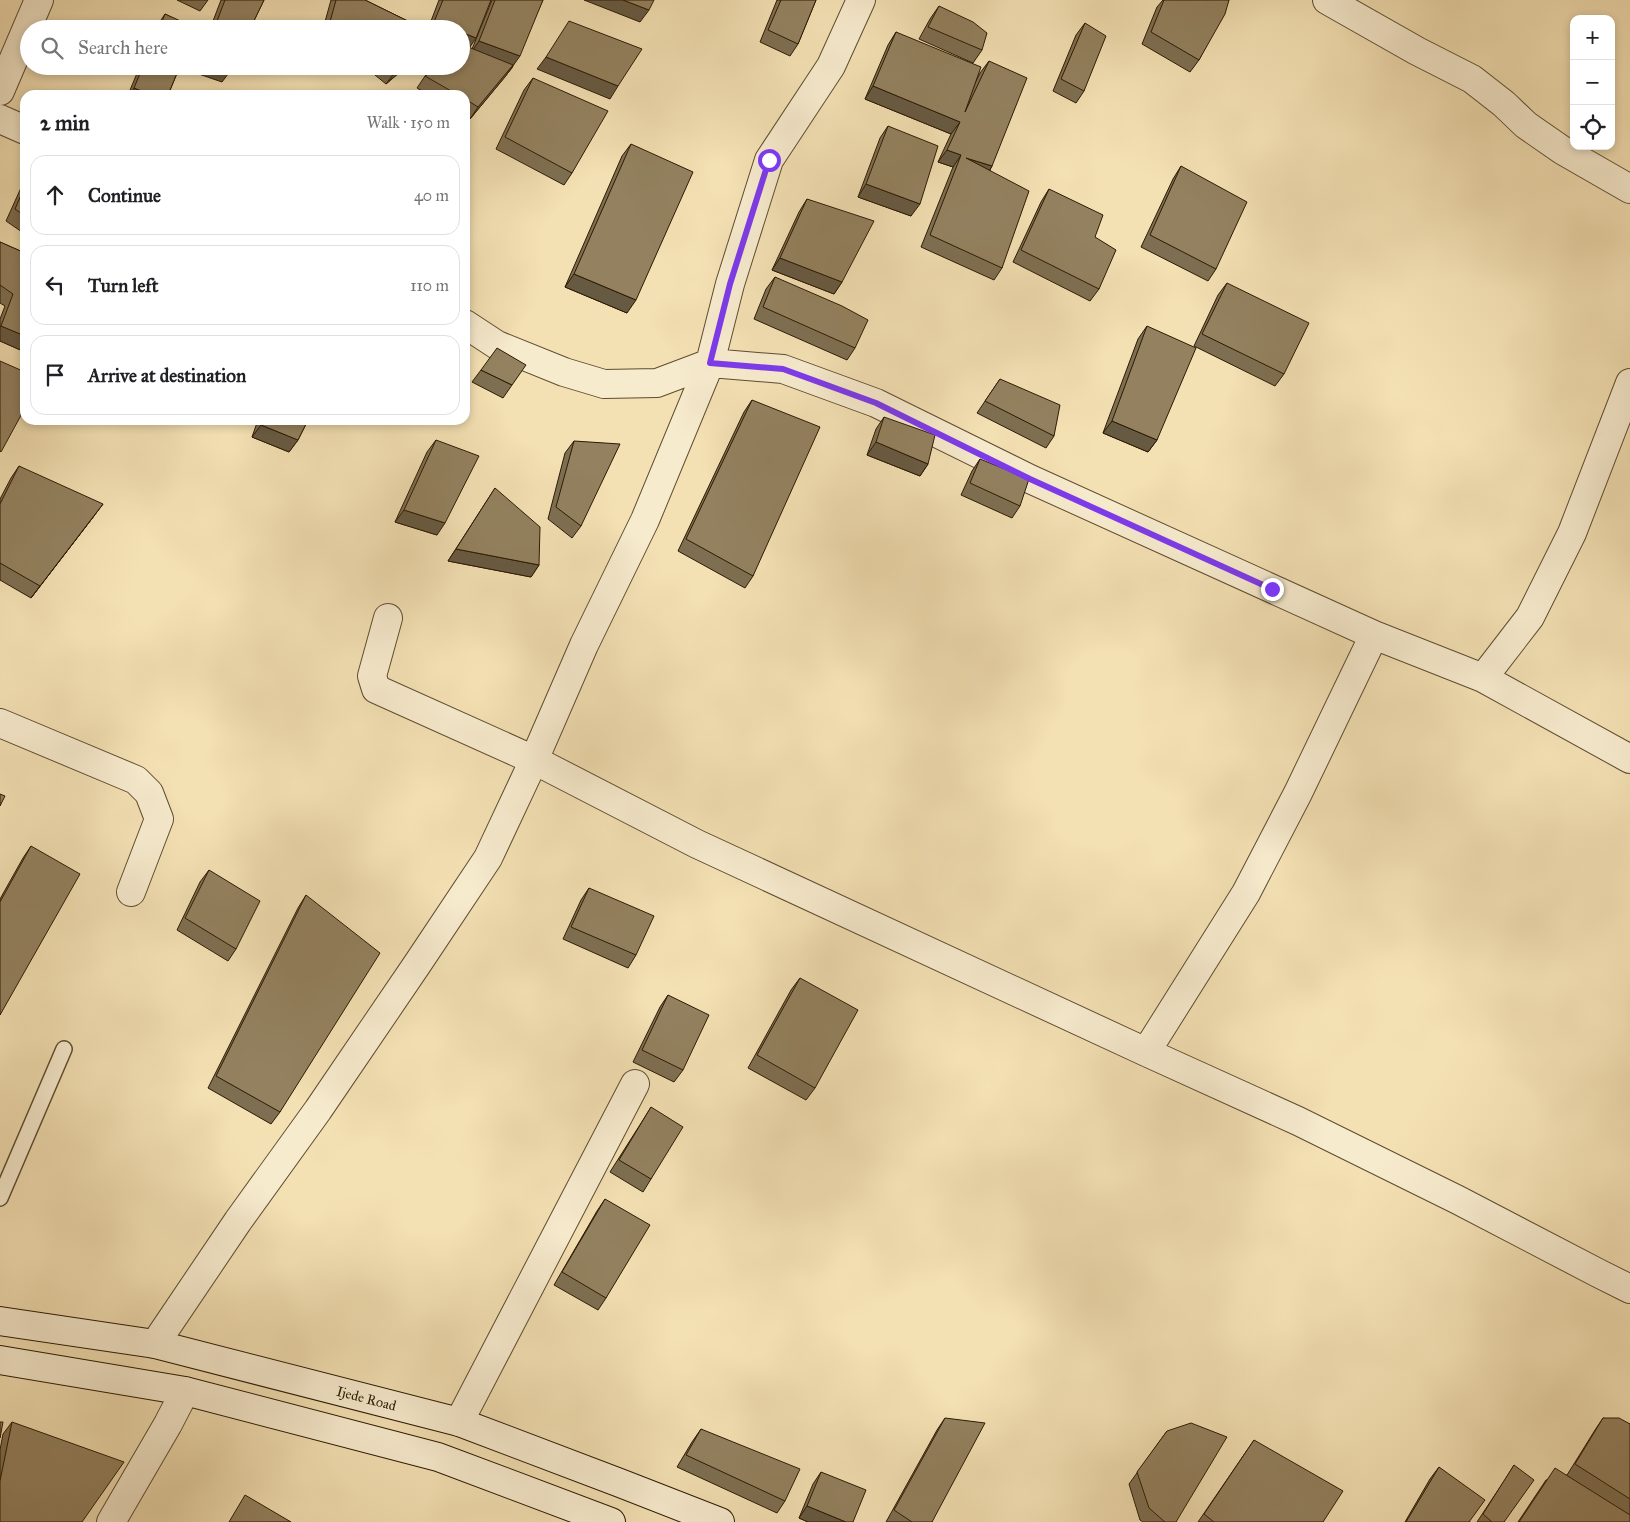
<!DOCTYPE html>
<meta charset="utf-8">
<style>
body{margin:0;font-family:"IM FELL Great Primer",serif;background:#f6f6f6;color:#202124}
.controls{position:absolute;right:15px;top:15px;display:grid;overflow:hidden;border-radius:10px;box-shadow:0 2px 8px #0003}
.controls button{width:45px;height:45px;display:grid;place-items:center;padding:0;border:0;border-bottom:1px solid #e0e0e0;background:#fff;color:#202124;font:25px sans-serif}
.stop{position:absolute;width:15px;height:15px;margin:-11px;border:4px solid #7c3aed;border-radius:50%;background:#fff}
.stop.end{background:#7c3aed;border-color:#fff;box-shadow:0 1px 5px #0008}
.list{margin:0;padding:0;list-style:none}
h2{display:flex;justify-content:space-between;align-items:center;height:65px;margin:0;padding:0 20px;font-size:21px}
h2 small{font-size:16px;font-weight:400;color:#757577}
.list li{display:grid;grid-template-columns:32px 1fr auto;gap:15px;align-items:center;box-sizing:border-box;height:80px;margin:0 10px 10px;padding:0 10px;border:1px solid #e0e0e0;border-radius:15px}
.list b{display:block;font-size:19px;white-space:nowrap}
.list em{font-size:16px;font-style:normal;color:#757577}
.icon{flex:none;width:28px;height:28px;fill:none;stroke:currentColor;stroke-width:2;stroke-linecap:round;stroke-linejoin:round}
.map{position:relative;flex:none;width:1630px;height:1522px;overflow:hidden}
.search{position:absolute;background:#fff;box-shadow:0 2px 8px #0003;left:20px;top:20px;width:450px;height:55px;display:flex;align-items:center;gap:12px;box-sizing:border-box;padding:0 18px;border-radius:28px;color:#757577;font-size:19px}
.panel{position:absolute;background:#fff;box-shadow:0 2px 8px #0003;left:20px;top:90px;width:450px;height:335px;border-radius:15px}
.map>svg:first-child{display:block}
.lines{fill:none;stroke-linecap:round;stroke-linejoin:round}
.lane-casing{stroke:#5e4c2f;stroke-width:18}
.street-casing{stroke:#5e4c2f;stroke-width:30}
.secondary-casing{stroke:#2c1a03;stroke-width:30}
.lane{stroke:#f7ebce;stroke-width:15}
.street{stroke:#f7ebce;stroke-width:28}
.secondary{stroke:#f7ebce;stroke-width:28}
.wall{fill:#7e6f52;stroke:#2c1a03}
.shaded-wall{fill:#675a42;stroke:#2c1a03}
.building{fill:#93815f;stroke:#2c1a03}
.route{stroke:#7c3aed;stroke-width:6}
.labels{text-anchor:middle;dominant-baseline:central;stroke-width:4;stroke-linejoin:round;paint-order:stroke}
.street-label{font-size:14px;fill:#2c1a03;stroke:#f7ebce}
</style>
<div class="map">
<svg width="1630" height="1522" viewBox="0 0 1630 1522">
<rect width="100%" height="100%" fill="#f3e0b3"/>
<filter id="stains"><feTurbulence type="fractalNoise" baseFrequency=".004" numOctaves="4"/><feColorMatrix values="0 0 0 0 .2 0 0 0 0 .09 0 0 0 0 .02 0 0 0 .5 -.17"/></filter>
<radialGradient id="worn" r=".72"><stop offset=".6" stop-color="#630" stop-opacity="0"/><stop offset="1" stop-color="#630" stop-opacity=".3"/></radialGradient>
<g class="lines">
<g class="lane-casing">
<path id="lane" d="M 0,1198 L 64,1049"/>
</g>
<g class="street-casing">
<path id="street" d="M 1327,0 L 1417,51 L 1472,79 L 1504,104 L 1526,125 L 1562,150 L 1630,189
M 0,91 L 39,0
M 0,119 L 25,130
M 465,324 L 497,345 L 564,372 L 604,384 L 657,383 L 710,363 L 783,369 L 876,403 L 1030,479 L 1374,635 L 1483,678 L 1630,759
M 388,618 L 372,676 L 376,689 L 534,760 L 697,844 L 1146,1052 L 1298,1121 L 1458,1200 L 1598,1273 L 1630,1289
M 1483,678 L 1530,617 L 1572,533 L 1630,383
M 0,723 L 136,780 L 149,793 L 159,819 L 131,892
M 1146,1052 L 1246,893 L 1298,793 L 1374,635
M 155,1344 L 238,1221 L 318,1110 L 418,963 L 488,858 L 534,760 L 584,645 L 645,520 L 710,363 L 730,284 L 769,160 L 831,66 L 861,0
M 459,1422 L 635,1084
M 111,1522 L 168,1424 L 185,1391"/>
</g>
<g class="secondary-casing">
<g id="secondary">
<path id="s1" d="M 0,1321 L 155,1344 L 459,1422 L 620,1483 L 720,1522"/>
<path d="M 0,1360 L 185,1391 L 438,1457 L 611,1522"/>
</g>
</g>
<use href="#lane" class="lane"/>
<use href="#street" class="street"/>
<use href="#secondary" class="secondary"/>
</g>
<path class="wall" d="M 177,0 L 208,0 L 200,11 Z
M 221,0 L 264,0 L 250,29 L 210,29 Z
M 331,0 L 365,0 L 424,29 L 323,29 Z
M 439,0 L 491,0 L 469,48 L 472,49 L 492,0 L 543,0 L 512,68 L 470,119 L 465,116 L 465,95 L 429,95 L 417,88 L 425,76 L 439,67 L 438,66 L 461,66 L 461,29 L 428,29 Z
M 777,0 L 816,0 L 798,44 L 790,56 L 760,42 Z
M 1163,0 L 1229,0 L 1199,60 L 1190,72 L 1142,44 L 1157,7 Z
M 939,6 L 982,50 L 973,63 L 919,39 L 930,19 Z
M 165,14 L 195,29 L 155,29 Z
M 1085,23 L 1084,91 L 1076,103 L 1053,91 L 1076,35 Z
M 896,32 L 974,85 L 980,73 L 989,61 L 992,166 L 990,170 L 1002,268 L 994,280 L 921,247 L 953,167 L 938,162 L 951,134 L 865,99 L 888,45 Z
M 140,66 L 180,66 L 168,95 L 128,95 Z
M 364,66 L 407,66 L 386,84 Z
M 533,78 L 572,173 L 564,185 L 496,149 L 524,90 Z
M 888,126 L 911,216 L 858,197 L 880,138 Z
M 631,144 L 627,313 L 565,287 L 622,156 Z
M 1181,166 L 1216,269 L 1208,281 L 1141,247 L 1173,179 Z
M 25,179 L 25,234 L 6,221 Z
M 1049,189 L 1095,237 L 1099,289 L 1090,301 L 1013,262 L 1041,202 Z
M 807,199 L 842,282 L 834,294 L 772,270 L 799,212 Z
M 0,242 L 25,253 L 25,352 L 0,341 L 0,319 L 5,306 L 0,303 Z
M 775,277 L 855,348 L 847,360 L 754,319 L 766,289 Z
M 1227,283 L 1284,374 L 1275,386 L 1194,346 L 1218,295 Z
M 1147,326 L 1157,440 L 1148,452 L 1103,433 L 1138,339 Z
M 481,370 L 512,385 L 503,398 L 472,382 Z
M 1000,379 L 1054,436 L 1046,448 L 977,413 Z
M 752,400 L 753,576 L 745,588 L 678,551 L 744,412 Z
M 884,417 L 928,464 L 920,476 L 867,455 L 876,429 Z
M 258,420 L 308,420 L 298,440 L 289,452 L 252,437 Z
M 436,440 L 437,535 L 395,522 L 427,452 Z
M 574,441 L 581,526 L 572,538 L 548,519 L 565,453 Z
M 980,459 L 1020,506 L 1012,518 L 961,495 L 972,471 Z
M 19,466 L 94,516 L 31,598 L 0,580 L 0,499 L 11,478 Z
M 495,488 L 539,565 L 531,577 L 448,561 Z
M 31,846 L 0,1015 L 0,899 L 23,858 Z
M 209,870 L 236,949 L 228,961 L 177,930 L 200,882 Z
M 589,888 L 636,955 L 628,968 L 563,939 L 581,900 Z
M 306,895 L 280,1112 L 271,1124 L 208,1088 L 298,908 Z
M 800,978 L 815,1088 L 806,1100 L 748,1068 L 791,990 Z
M 668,995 L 683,1070 L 674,1082 L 633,1062 L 660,1007 Z
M 651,1107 L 651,1179 L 643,1192 L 610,1172 L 643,1120 Z
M 605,1199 L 606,1298 L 598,1310 L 554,1285 L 597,1211 Z
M 945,1418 L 932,1522 L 886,1522 L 937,1430 Z
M 1603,1418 L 1630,1424 L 1630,1522 L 1518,1522 L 1546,1480 L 1567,1475 L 1595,1430 Z
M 12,1422 L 0,1522 L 0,1450 L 3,1434 Z
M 701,1429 L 785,1501 L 777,1513 L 677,1467 L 692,1442 Z
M 1167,1431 L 1176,1522 L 1143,1522 L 1140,1520 L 1129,1484 Z
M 1254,1440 L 1323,1522 L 1198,1522 Z
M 1514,1465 L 1504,1522 L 1477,1522 L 1506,1478 Z
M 1439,1467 L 1470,1522 L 1405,1522 L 1430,1479 Z
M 821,1472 L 853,1522 L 808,1522 L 799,1518 L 813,1484 Z"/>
<path class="shaded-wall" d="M 584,0 L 623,0 L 649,10 L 640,22 Z
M 434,22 L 452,29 L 429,29 Z
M 461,32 L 476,38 L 468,50 L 461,48 Z
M 479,41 L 520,56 L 505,77 L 470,119 L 478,107 L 471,53 Z
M 546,57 L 618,86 L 610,99 L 537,69 Z
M 197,66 L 219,66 L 231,70 L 222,82 L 193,72 Z
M 334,66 L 352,66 L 342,69 Z
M 402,66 L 407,66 L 386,84 L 395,72 Z
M 873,86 L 960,122 L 951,134 L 865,99 Z
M 134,88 L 151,95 L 130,95 Z
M 947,150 L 961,155 L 953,167 L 938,162 Z
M 966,158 L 992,166 L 984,179 Z
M 866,184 L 920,204 L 911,216 L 858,197 Z
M 780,258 L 842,282 L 834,294 L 772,270 Z
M 574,274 L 636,300 L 627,313 L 565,287 Z
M 1,326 L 25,336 L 25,352 L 0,341 L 0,327 Z
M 1112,421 L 1157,440 L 1148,452 L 1103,433 Z
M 261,425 L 298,440 L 289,452 L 252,437 Z
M 876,442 L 928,464 L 920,476 L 867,455 Z
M 103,504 L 94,516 L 31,598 L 40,586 Z
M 404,510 L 445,523 L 437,535 L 395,522 Z
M 456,549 L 539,565 L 531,577 L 448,561 Z
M 807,1506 L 846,1522 L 808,1522 L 799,1518 Z"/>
<path class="building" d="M 225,0 L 264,0 L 250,29 L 214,29 Z
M 336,0 L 365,0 L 424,29 L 328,29 Z
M 443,0 L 491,0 L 476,38 L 461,32 L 461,29 L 452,29 L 434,22 Z
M 495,0 L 543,0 L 520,56 L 479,41 Z
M 623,0 L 654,0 L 649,10 Z
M 781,0 L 816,0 L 798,44 L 768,30 Z
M 1164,0 L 1229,0 L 1225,14 L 1199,60 L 1151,32 Z
M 939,6 L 973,22 L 987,33 L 982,50 L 928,27 Z
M 165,14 L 196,28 L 195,29 L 159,29 Z
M 569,21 L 642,49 L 618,86 L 546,57 Z
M 1085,23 L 1106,36 L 1084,91 L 1061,79 Z
M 896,32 L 981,67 L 965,112 L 989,61 L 1027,78 L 992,166 L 966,158 L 1029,191 L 1002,268 L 930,235 L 961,155 L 947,150 L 960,122 L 873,86 Z
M 461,44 L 513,65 L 478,107 L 465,99 L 465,95 L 458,95 L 425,76 L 441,66 L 461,66 Z
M 143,66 L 180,66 L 168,95 L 151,95 L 134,88 Z
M 219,66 L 232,66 L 231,70 Z
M 388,66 L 402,66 L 395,72 Z
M 533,78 L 608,111 L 572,173 L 505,137 Z
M 888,126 L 938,146 L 920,204 L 866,184 Z
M 631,144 L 693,172 L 636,300 L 574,274 Z
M 1181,166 L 1247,202 L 1216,269 L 1150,235 Z
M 25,186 L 25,216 L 15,209 Z
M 1049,189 L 1103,215 L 1095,237 L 1116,250 L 1099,289 L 1021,250 Z
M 807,199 L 874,221 L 842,282 L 780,258 Z
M 0,242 L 25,253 L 25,336 L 1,326 L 13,294 L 0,285 Z
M 775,277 L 842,306 L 868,320 L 855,348 L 763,307 Z
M 1227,283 L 1309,323 L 1284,374 L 1202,334 Z
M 1147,326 L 1196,348 L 1157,440 L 1112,421 Z
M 497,348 L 526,365 L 512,385 L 481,370 Z
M 0,361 L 25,372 L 25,408 L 1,452 L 0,451 Z
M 1000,379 L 1060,405 L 1054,436 L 985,401 Z
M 752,400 L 820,427 L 753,576 L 686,539 Z
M 884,417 L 935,435 L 928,464 L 876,442 Z
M 263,420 L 308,420 L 298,440 L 261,425 Z
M 436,440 L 479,456 L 445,523 L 404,510 Z
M 574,441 L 620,444 L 581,526 L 556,507 Z
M 980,459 L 1029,479 L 1020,506 L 970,483 Z
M 19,466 L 103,504 L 40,586 L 0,563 L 0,504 Z
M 495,488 L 540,527 L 539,565 L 456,549 Z
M 0,794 L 5,796 L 0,806 Z
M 31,846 L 80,874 L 0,1015 L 0,902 Z
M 209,870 L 260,901 L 236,949 L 185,918 Z
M 589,888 L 654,916 L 636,955 L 571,927 Z
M 306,895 L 380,953 L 280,1112 L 216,1076 Z
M 800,978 L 858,1010 L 815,1088 L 757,1055 Z
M 668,995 L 709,1015 L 683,1070 L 642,1050 Z
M 651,1107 L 683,1127 L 651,1179 L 619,1160 Z
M 605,1199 L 650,1225 L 606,1298 L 562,1272 Z
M 945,1418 L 985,1423 L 932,1522 L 912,1522 L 894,1510 Z
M 1603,1418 L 1619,1418 L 1630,1424 L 1630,1499 L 1575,1464 Z
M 0,1422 L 3,1422 L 0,1438 Z
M 12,1422 L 124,1462 L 82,1522 L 0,1522 L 0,1481 Z
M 1191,1423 L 1227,1437 L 1176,1522 L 1165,1522 L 1149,1508 L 1137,1472 L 1167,1431 Z
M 701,1429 L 800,1469 L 785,1501 L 686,1455 Z
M 1254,1440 L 1343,1491 L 1323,1522 L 1214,1522 L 1204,1514 Z
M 1514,1465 L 1534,1480 L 1504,1522 L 1492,1522 L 1483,1514 Z
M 1439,1467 L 1485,1500 L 1469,1522 L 1406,1522 Z
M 1555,1468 L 1630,1515 L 1630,1522 L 1519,1522 Z
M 821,1472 L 866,1490 L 853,1522 L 846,1522 L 807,1506 Z
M 245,1495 L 291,1522 L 229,1522 Z"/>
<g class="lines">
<path class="route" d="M 769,160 L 730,284 L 710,363 L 783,369 L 876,403 L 1030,479 L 1272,589"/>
</g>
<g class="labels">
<g class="street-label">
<text stroke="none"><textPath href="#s1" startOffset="375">Ijede Road</textPath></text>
</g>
</g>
<rect width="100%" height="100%" filter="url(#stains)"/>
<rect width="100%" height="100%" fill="url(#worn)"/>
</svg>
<div class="controls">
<button>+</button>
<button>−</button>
<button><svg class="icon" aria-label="locate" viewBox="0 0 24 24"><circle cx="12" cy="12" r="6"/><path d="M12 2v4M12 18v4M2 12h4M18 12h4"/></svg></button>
</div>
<div class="stop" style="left:769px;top:160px"></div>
<div class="stop end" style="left:1272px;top:589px"></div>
<div class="search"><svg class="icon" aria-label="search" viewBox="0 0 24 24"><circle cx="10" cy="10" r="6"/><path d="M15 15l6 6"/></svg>Search here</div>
<section class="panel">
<h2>2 min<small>Walk · 150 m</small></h2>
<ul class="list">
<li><svg class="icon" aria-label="ahead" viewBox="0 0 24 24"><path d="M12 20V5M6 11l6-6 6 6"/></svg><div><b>Continue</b></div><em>40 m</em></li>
<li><svg class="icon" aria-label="left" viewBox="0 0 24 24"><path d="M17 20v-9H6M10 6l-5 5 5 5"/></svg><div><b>Turn left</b></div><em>110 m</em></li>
<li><svg class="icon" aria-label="arrive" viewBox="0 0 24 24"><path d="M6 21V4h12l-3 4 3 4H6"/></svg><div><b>Arrive at destination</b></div></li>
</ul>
</section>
</div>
